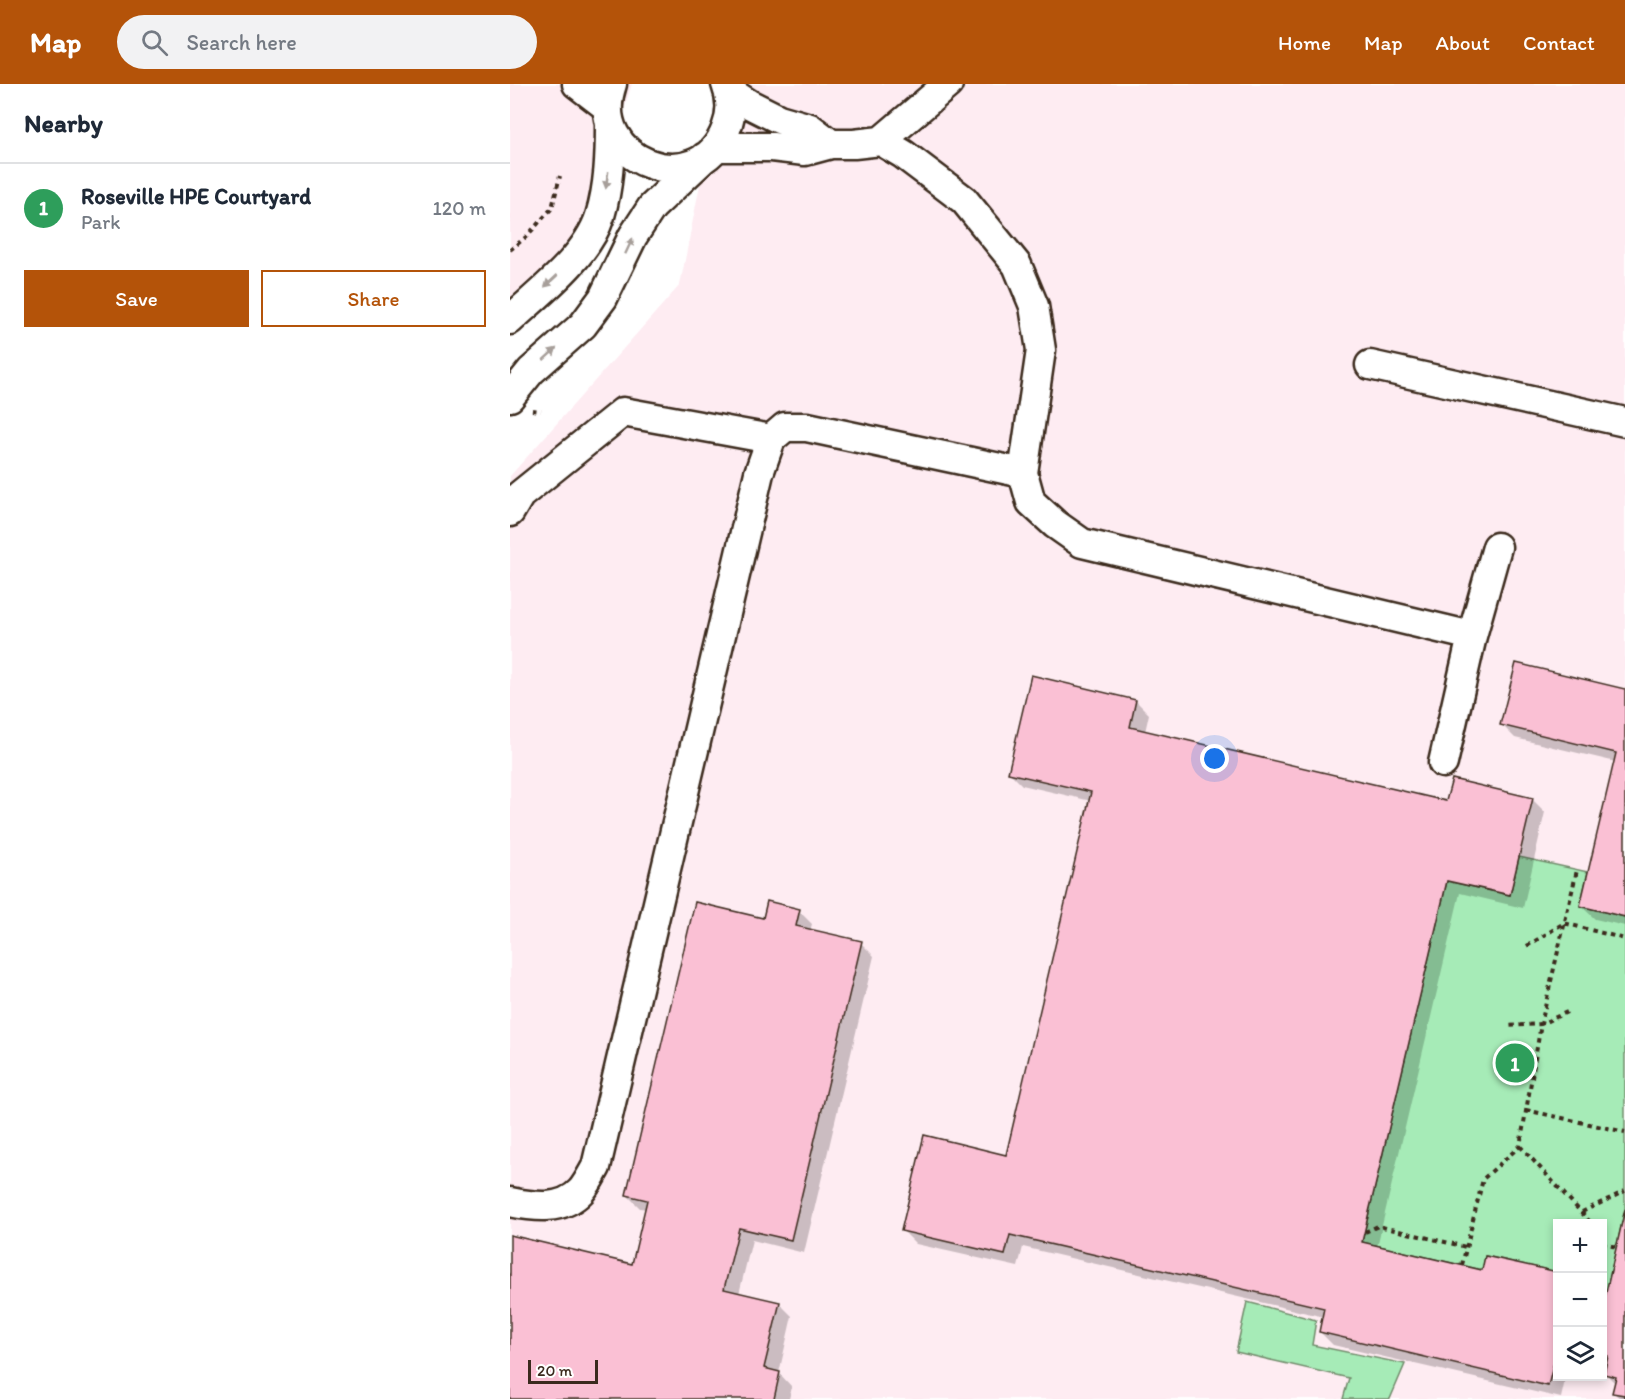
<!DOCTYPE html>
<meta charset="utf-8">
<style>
body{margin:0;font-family:Itim,sans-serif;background:#f2f2f3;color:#1f2937}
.controls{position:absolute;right:18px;bottom:18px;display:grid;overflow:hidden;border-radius:0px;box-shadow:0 3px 9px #0003}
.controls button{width:54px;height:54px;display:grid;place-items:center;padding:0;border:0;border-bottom:2px solid #e0e1e3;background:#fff;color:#1f2937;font:30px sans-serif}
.scale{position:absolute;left:18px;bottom:15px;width:70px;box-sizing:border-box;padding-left:6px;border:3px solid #3b2a1e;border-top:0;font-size:16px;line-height:21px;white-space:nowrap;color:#3b2a1e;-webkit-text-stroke:4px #fff;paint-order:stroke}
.you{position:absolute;left:705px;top:675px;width:21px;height:21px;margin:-15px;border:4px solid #fff;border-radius:50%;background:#1a73e8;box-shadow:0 0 0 9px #1a73e833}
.badge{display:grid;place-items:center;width:39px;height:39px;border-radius:50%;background:#b45309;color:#fff;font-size:20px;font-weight:700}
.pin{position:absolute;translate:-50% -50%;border:3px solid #fff;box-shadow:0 2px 6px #0006}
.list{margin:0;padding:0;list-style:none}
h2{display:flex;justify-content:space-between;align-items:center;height:78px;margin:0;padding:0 24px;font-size:26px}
h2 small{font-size:20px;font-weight:400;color:#747a83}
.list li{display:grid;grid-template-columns:39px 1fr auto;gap:18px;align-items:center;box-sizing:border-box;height:90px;padding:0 24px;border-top:2px solid #e0e1e3}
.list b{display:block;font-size:22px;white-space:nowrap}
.list p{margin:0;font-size:20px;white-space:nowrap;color:#747a83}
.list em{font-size:20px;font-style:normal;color:#747a83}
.actions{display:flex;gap:12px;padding:18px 24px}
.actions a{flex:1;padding:14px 0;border:2px solid #b45309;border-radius:0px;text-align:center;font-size:21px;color:#b45309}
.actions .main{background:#b45309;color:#fff}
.icon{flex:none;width:33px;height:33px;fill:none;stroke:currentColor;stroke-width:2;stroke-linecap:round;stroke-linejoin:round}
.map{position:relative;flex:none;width:1115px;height:1315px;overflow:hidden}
header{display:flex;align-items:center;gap:36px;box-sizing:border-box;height:84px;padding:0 30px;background:#b45309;color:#fff}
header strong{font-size:28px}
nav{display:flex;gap:33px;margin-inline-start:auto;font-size:21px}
.search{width:420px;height:54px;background:#f2f2f3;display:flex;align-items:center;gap:15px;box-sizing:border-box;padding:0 21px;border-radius:33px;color:#747a83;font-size:22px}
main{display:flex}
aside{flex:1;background:#fff}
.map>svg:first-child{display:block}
.built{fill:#feecf2;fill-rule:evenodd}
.green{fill:#a6ebb7;stroke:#708a6a;stroke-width:1.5}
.shadow{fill:#0003}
.building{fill:#fac0d4;stroke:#3b2a1e;stroke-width:1.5}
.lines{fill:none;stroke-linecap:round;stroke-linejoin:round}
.minor-casing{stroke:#3b2a1e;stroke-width:33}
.path{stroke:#3b2a1e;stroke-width:4;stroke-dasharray:4.5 4.5;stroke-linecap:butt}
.minor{stroke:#fff;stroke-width:28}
.oneway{fill:#a79f9a}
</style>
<header>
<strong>Map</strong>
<div class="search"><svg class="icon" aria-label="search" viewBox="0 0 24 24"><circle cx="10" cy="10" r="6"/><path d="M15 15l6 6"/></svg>Search here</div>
<nav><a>Home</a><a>Map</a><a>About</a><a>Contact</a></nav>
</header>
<main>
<aside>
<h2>Nearby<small></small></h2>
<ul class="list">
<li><span class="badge" style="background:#2e9e5b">1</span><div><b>Roseville HPE Courtyard</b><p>Park</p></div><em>120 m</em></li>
</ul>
<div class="actions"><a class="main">Save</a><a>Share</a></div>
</aside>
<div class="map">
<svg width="1115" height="1315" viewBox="0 0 1115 1315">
<rect width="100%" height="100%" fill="#fff"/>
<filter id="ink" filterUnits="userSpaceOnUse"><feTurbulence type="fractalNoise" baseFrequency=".0167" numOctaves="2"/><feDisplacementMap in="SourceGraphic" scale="12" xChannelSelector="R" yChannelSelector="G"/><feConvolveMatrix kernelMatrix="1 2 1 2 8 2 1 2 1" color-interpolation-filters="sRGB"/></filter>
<g filter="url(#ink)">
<path class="built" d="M 0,0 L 122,0 L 83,123 L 0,237 Z
M 210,0 L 1115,0 L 1115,1315 L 0,1315 L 0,392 L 170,201 ZM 1048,1140 L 1092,1140 L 1092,1292 L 1048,1292 Z"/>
<path class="green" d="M 1009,773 L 1078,788 L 1070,822 L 1115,833 L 1115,1125 L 1094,1220 L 1092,1140 L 1048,1140 L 1047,1188 L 976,1172 L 972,1186 L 852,1158 L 937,797 L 1000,811 Z
M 737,1218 L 806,1236 L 802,1261 L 895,1280 L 880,1315 L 833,1315 L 839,1294 L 726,1268 Z"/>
<path class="shadow" d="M 1115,607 L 1115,842 L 1085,835 L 1071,822 L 1106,678 L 1005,654 L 992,641 Z
M 626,617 L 639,630 L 635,648 L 938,719 L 1022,715 L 1035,728 L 1013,824 L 950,809 L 867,1163 L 973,1188 L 1048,1190 L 1048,1292 L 1056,1292 L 1051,1314 L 823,1261 L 810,1248 L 814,1233 L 513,1163 L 508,1183 L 406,1160 L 393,1147 L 498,1072 L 581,717 L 512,701 L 499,688 Z
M 289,827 L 302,840 L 300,847 L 351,859 L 364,872 L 294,1169 L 242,1156 L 229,1210 L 269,1219 L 282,1232 L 269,1289 L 282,1303 L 279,1315 L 0,1315 L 0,1153 L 123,1181 L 137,1125 L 130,1124 L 117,1111 L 254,836 Z
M 1115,1132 L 1115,1315 L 1111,1315 L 1104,1309 L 1106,1300 L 1096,1290 L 1098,1281 L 1092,1275 L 1092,1233 Z"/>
<path class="building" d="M 1006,579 L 1115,605 L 1115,833 L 1070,822 L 1106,669 L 990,641 Z
M 521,591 L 626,616 L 620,643 L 936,717 L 942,695 L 1023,714 L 1000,811 L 937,797 L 852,1158 L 972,1186 L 975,1172 L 1048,1188 L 1048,1263 L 1038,1302 L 809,1248 L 814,1224 L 500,1151 L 495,1171 L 391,1147 L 414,1051 L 496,1071 L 581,708 L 498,689 Z
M 257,817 L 290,825 L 286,842 L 352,857 L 281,1156 L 229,1144 L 214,1205 L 270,1218 L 254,1284 L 270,1288 L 264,1315 L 0,1315 L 0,1151 L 122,1180 L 137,1116 L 116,1111 L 185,818 L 253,834 Z
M 1115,1125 L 1115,1315 L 1114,1315 L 1114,1311 L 1102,1309 L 1106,1293 L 1094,1290 L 1098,1272 L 1092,1270 L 1092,1226 Z"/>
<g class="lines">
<g class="minor-casing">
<path id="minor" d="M 67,0 L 97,23
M 102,0 C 75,78 188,119 216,45 C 222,30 222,15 216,0
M 219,7 L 239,20 L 269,35 L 300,44 L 321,60
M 371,57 L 393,70 L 454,116 L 507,181 L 524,222 L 531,266 L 513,389 L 521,418 L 545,440 L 572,459 L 962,552 L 933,679
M 206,63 L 262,63 L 295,67 L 321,60 L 344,60 L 371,57 L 438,0
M 0,236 C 30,208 77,173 90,132 C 99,102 100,71 100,40
M 860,281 L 1115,338
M 0,313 L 21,287 L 73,241 L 93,214 L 123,152 L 142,123 L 195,73
M 0,428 L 10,411 L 113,328 L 261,355
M 962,552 L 987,463
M 0,1118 C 25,1123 52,1127 71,1107 C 77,1100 82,1090 86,1083 L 249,389 L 261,355 L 275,343 L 297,343 L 513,389"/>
</g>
<path class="path" d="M 0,166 L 16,153 L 42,124 L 50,92
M 22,326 L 31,327
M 1017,862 L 1054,839 L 1115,855
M 1057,928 L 1031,940 L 1067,786
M 1016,1026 L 1115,1048
M 1010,1062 L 1082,1140
M 1072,1128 L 1115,1107
M 855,1148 L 868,1142 L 956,1163
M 1092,1160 L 1107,1163
M 952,1181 L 973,1095 L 1010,1062 L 1031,940 L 997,942"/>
<use href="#minor" class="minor"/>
</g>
<defs><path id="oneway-solid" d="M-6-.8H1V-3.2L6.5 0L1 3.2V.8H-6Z" transform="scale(1.5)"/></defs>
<g class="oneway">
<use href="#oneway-solid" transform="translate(97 96) rotate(98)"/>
<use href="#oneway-solid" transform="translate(119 162) rotate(-65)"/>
<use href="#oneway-solid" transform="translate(41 197) rotate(137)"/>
<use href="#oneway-solid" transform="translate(40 270) rotate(-42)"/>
</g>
</g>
</svg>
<div class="controls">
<button>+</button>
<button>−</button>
<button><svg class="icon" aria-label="layers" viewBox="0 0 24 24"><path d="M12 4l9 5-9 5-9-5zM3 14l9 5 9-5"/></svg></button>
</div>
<div class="scale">20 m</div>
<div class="you"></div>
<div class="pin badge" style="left:1005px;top:979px;background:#2e9e5b">1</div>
</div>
</main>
